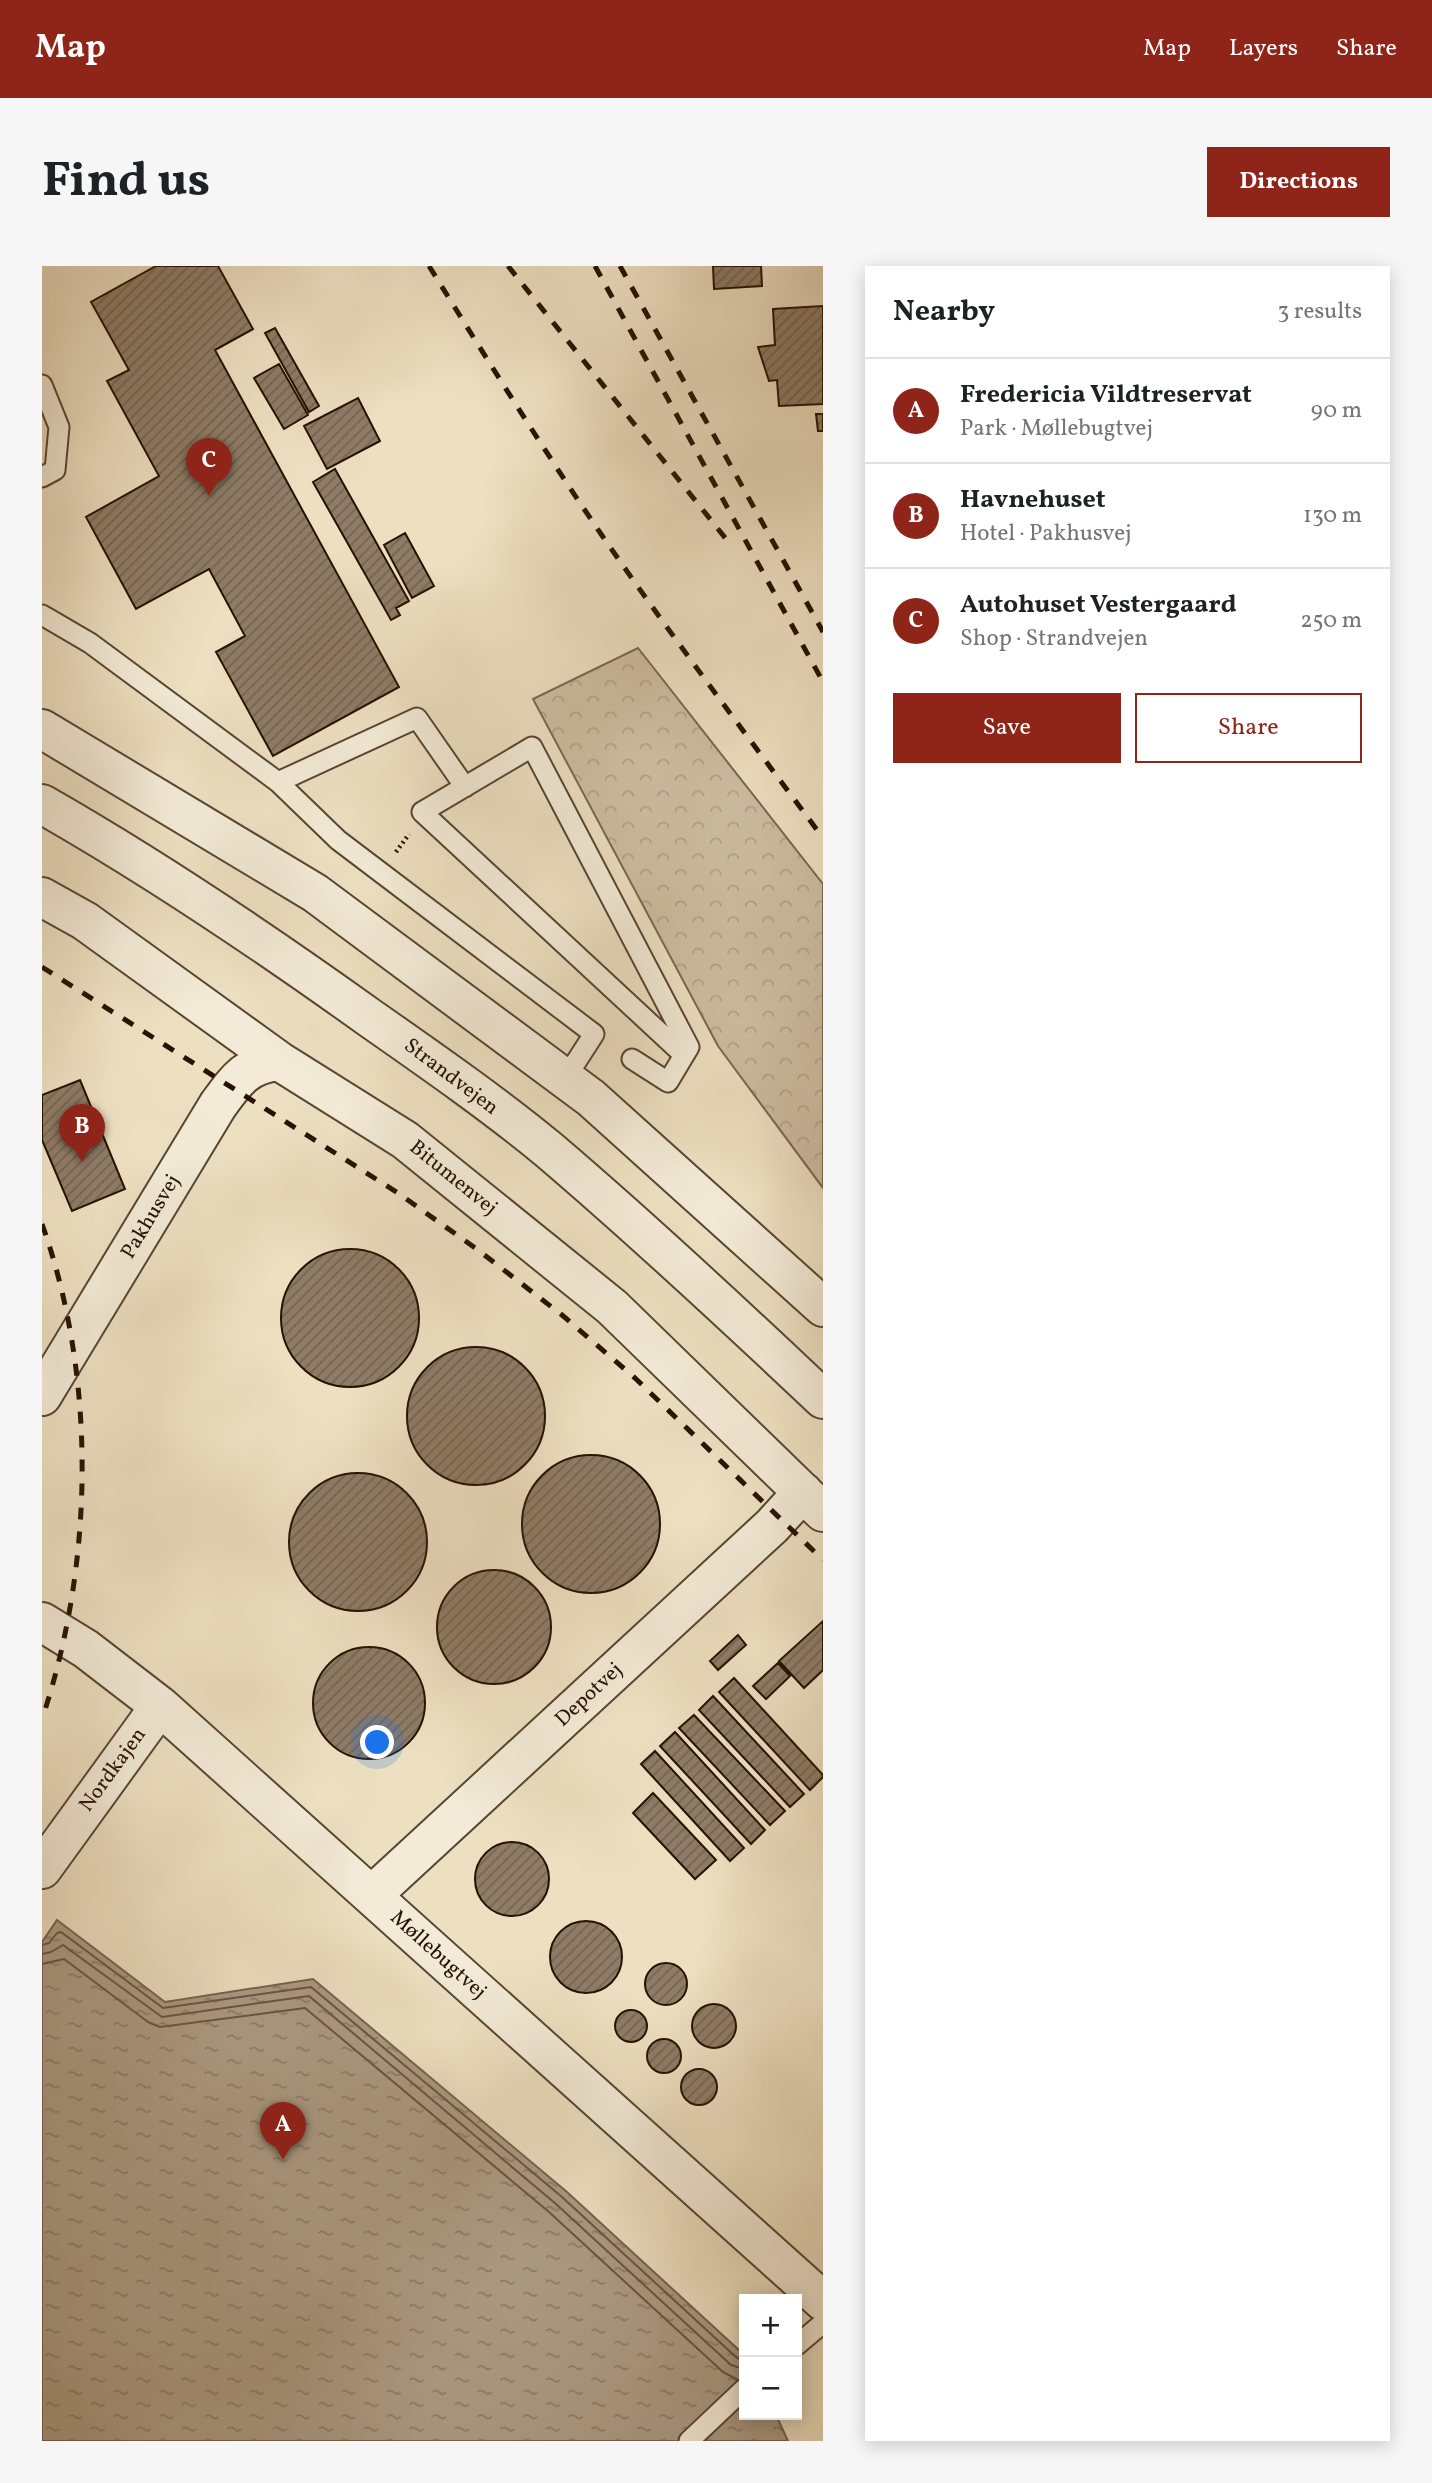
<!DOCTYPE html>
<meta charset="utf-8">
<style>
body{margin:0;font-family:Vollkorn,serif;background:#f6f6f6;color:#202124}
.controls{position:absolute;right:21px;bottom:21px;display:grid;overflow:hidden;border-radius:0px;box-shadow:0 4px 18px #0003}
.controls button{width:63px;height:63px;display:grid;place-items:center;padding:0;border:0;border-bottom:2px solid #e0e0e0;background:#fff;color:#202124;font:35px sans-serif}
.you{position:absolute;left:336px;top:1477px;width:24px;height:24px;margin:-18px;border:5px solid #fff;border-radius:50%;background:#1a73e8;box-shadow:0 0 0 10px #1a73e833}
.badge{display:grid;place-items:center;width:46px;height:46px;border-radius:50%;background:#8f2418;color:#fff;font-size:23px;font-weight:700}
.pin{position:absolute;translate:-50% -58px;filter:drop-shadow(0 2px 4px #0008)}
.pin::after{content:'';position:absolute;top:37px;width:24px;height:21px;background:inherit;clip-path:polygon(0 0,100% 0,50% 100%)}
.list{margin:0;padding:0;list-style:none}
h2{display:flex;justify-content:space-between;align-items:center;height:91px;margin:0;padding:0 28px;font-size:30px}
h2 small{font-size:23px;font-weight:400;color:#757577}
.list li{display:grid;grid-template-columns:46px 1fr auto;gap:21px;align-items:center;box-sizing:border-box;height:105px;padding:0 28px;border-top:2px solid #e0e0e0}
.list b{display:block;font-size:26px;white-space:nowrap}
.list p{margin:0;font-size:23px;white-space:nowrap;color:#757577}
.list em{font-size:23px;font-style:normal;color:#757577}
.actions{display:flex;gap:14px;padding:21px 28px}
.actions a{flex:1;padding:16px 0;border:2px solid #8f2418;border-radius:0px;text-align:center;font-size:24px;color:#8f2418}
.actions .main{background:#8f2418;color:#fff}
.map{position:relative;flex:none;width:781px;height:2175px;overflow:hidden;border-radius:0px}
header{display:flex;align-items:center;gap:42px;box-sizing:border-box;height:98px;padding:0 35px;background:#8f2418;color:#fff}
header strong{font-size:33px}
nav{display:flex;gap:38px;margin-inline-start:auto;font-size:24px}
.intro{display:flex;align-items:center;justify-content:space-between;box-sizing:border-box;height:168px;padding:0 42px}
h1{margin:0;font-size:49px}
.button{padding:18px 32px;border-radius:0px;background:#8f2418;color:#fff;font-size:24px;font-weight:700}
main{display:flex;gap:42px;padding:0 42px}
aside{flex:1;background:#fff;border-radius:0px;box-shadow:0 4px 18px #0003}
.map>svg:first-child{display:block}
.forest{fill:url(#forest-crowns);stroke:#7a6652;stroke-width:2}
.water{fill:url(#water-ripples);stroke:#76624f;stroke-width:2}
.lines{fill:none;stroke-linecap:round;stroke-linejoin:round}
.shore{stroke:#695442;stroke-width:2}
.building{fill:url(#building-hatch);stroke:#281004;stroke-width:2}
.service-casing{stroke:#594433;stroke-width:23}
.minor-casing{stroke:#594433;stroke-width:42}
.tertiary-casing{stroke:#594433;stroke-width:42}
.path{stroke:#281004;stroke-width:4.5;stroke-dasharray:2 3.5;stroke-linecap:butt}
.service{stroke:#f3ebd7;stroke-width:19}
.minor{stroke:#f3ebd7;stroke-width:38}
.tertiary{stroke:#f3ebd7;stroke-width:38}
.rail{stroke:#281004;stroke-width:5;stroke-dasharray:12 12;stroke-linecap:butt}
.labels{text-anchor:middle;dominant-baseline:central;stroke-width:5;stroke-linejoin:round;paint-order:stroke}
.street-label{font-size:21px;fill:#281004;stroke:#f3ebd7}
</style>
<header>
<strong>Map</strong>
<nav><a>Map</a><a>Layers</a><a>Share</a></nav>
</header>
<div class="intro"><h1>Find us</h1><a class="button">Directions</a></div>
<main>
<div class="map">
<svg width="781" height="2175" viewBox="0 0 781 2175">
<defs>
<pattern id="forest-crowns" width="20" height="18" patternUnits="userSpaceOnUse" patternTransform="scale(1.75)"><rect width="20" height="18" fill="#ccbda1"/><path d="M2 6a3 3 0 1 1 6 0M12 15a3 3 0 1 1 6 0" fill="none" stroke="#afa189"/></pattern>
<pattern id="water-ripples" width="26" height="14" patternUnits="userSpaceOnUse" patternTransform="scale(1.75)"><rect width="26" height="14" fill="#aa9981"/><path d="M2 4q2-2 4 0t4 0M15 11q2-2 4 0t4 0" fill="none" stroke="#8a7b67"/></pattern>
<pattern id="building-hatch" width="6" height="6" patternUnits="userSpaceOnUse" patternTransform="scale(1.75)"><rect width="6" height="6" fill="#8e7c66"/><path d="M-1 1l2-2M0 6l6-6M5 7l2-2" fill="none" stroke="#746452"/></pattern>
</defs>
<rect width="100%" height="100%" fill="#ede0c1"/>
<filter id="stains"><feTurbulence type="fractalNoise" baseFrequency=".00286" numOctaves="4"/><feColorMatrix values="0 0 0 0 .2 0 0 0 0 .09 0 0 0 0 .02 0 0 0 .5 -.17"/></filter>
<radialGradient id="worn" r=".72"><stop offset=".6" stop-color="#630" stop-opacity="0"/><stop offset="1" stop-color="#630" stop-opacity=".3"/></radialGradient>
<path class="forest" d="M 596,382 L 781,618 L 781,922 L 676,780 L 491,433 Z"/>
<path class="water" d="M 15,1654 L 123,1736 L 271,1713 L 525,1926 L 699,2086 L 702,2091 L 702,2149 L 734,2149 L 746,2175 L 0,2175 L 0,1676 Z"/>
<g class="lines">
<path class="shore" d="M 0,1679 L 7,1677 L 15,1667 L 19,1666 L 121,1742 L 269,1721 L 520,1931 L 695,2092 L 702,2094
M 0,1688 L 9,1686 L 21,1679 L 120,1751 L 267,1730 L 514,1938 L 689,2099 L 702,2103
M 0,1698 L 22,1693 L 106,1756 L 118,1761 L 263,1742 L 507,1946 L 681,2106 L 696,2114"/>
</g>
<path class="building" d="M 114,0 L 176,0 L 211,63 L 173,84 L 357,421 L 231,490 L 174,386 L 203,370 L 167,303 L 94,343 L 44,251 L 117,210 L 65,115 L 87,104 L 49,36 Z
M 671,0 L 719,0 L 720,20 L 672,23 Z
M 781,40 L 781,138 L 737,140 L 735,114 L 727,115 L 716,81 L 733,79 L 731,43 Z
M 233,62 L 277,140 L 267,146 L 223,67 Z
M 237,98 L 266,149 L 242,163 L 212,112 Z
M 316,132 L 338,175 L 285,203 L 262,160 Z
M 774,148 L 781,148 L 781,165 L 776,165 Z
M 293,203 L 367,335 L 354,342 L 358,349 L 349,354 L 271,216 Z
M 363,267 L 392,320 L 370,332 L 342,279 Z
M 38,814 L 83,923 L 30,945 L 0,874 L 0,829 Z
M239 1052a69 69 0 1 1 138 0a69 69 0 1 1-138 0Z
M365 1150a69 69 0 1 1 138 0a69 69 0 1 1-138 0Z
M480 1258a69 69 0 1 1 138 0a69 69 0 1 1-138 0Z
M247 1276a69 69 0 1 1 138 0a69 69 0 1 1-138 0Z
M395 1361a57 57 0 1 1 114 0a57 57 0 1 1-114 0Z
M 781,1355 L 781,1404 L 762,1422 L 737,1395 Z
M 696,1369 L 704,1379 L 676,1404 L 668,1395 Z
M271 1437a56 56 0 1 1 112 0a56 56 0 1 1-112 0Z
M 736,1397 L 748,1410 L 724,1433 L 711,1420 Z
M 692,1412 L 781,1509 L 781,1511 L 768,1524 L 677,1426 Z
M 671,1430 L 762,1528 L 748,1541 L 657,1444 Z
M 652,1449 L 743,1545 L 728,1559 L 637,1462 Z
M 633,1466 L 723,1564 L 709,1578 L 618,1480 Z
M 613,1485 L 702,1582 L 688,1595 L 599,1498 Z
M 611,1527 L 674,1594 L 653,1613 L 591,1547 Z
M433 1613a37 37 0 1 1 74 0a37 37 0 1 1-74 0Z
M508 1691a36 36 0 1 1 72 0a36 36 0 1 1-72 0Z
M603 1718a21 21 0 1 1 42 0a21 21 0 1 1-42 0Z
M650 1760a22 22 0 1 1 44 0a22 22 0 1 1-44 0Z
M573 1760a16 16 0 1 1 32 0a16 16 0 1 1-32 0Z
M605 1790a17 17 0 1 1 34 0a17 17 0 1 1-34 0Z
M639 1821a18 18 0 1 1 36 0a18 18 0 1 1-36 0Z"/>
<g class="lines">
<g class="service-casing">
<path id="service" d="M 0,119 L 17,161 L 13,204 L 0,211
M 0,349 L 48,377 L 236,516 L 296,574 L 552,768 L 523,813
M 236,516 L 375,452 L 423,521
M 590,793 L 626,816 L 647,781 L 490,481 L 380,546 L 642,789
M 755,2079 L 781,2057
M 647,2175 L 702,2123"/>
</g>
<g class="minor-casing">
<path id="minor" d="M 0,631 L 43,655 L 237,795 L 363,874 L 570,1041 L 781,1246
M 0,1130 L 176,839 C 195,813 204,799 237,795
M 0,1356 L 44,1383 L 118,1440 L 781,2035
M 0,1603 L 118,1440
M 330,1629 L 730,1260 L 761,1226"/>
</g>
<g class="tertiary-casing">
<path id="tertiary" d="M 0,463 L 273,627 L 549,832 L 781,1041
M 0,538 C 114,603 222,676 328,752 C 388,794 450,837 507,884 C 601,964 691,1048 781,1133"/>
</g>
<path class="path" d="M 354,586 L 367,568"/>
<use href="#service" class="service"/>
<use href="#minor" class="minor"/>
<use href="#tertiary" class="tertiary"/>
<path class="rail" d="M 387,0 C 443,90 499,180 559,268 C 630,371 706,471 781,572
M 466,0 L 688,278
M 553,0 L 781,416
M 578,0 L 781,366
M 0,701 L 356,927 L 436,984 L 520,1049 L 593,1112 L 781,1294
M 0,958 C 55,1112 52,1298 0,1453"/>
</g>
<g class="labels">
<g class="street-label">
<text transform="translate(409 811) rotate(37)">Strandvejen</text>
<text transform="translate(411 912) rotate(39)">Bitumenvej</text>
<text transform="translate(109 951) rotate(-59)">Pakhusvej</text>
<text transform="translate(547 1429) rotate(-43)">Depotvej</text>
<text transform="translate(71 1504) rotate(-54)">Nordkajen</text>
<text transform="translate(396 1689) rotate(42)">Møllebugtvej</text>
</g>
</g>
<rect width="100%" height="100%" filter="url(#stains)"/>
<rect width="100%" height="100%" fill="url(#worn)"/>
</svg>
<div class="controls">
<button>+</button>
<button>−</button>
</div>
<div class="you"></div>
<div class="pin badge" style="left:241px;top:1894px">A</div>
<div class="pin badge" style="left:40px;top:896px">B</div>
<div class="pin badge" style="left:167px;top:230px">C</div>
</div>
<aside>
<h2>Nearby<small>3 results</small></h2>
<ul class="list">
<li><span class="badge">A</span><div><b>Fredericia Vildtreservat</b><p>Park · Møllebugtvej</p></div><em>90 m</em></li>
<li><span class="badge">B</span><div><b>Havnehuset</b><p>Hotel · Pakhusvej</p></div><em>130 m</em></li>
<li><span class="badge">C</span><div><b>Autohuset Vestergaard</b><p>Shop · Strandvejen</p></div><em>250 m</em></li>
</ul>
<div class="actions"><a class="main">Save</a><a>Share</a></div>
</aside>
</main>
